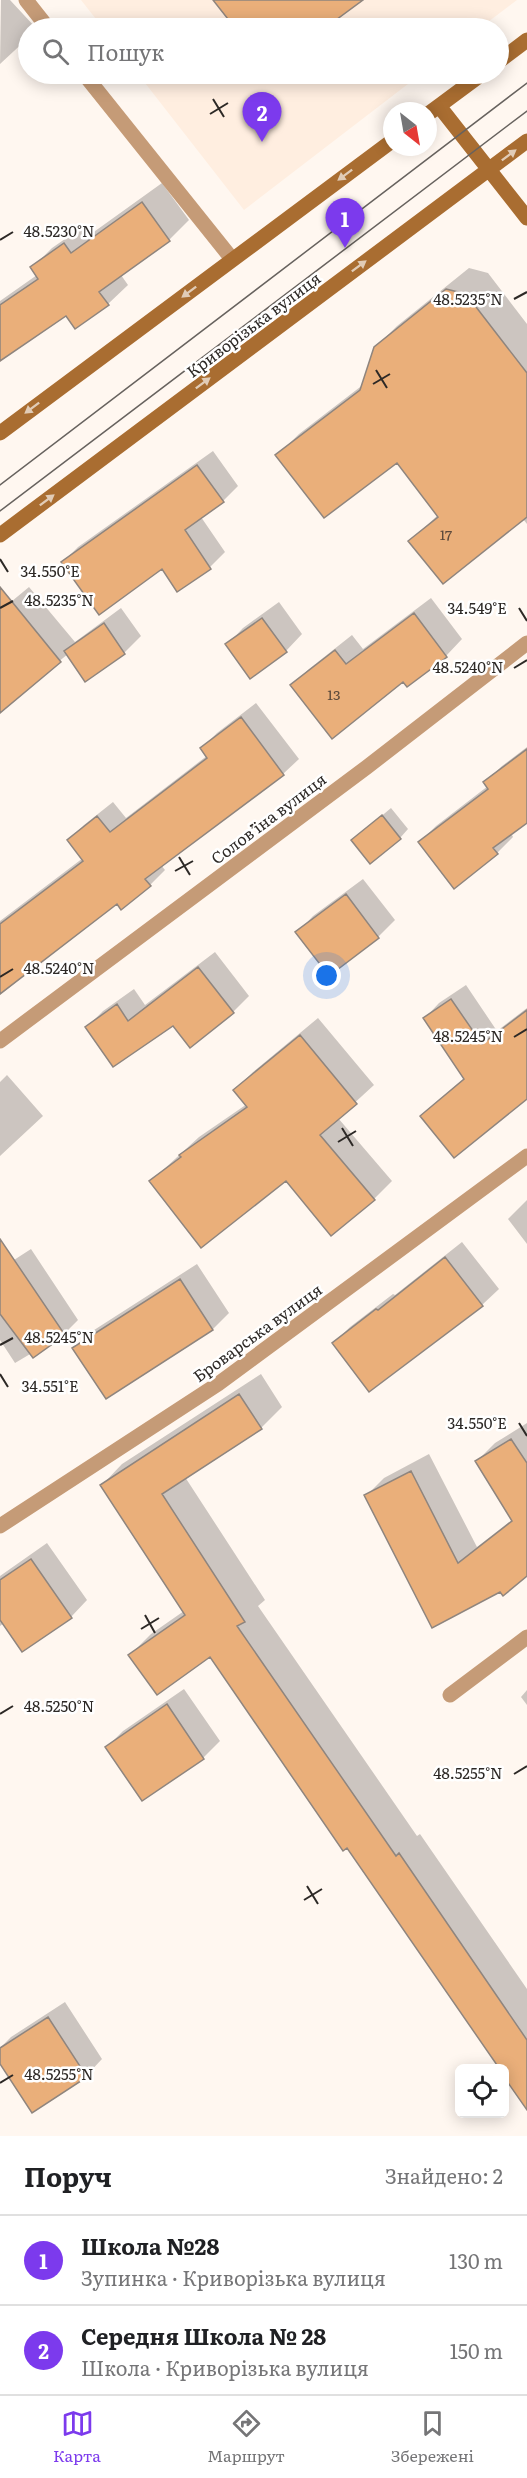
<!DOCTYPE html>
<html lang="uk">
<meta charset="utf-8">
<style>
body{margin:0;font-family:Literata,serif;background:#f6f6f6;color:#202124}
.controls{position:absolute;right:18px;bottom:18px;display:grid;overflow:hidden;border-radius:9px;box-shadow:0 3px 15px #0003}
.controls button{width:54px;height:54px;display:grid;place-items:center;padding:0;border:0;border-bottom:2px solid #e0e0e0;background:#fff;color:#202124;font:30px sans-serif}
.compass{position:absolute;left:383px;top:102px;width:54px;height:54px;border-radius:50%;background:#fff;box-shadow:0 3px 15px #0003;rotate:149deg}
.you{position:absolute;left:327px;top:976px;width:21px;height:21px;margin:-15px;border:4px solid #fff;border-radius:50%;background:#1a73e8;box-shadow:0 0 0 9px #1a73e833}
.badge{display:grid;place-items:center;width:39px;height:39px;border-radius:50%;background:#7c3aed;color:#fff;font-size:20px;font-weight:700}
.pin{position:absolute;translate:-50% -50px;filter:drop-shadow(0 2px 3px #0008)}
.pin::after{content:'';position:absolute;top:32px;width:21px;height:18px;background:inherit;clip-path:polygon(0 0,100% 0,50% 100%)}
.list{margin:0;padding:0;list-style:none}
h2{display:flex;justify-content:space-between;align-items:center;height:78px;margin:0;padding:0 24px;font-size:26px}
h2 small{font-size:20px;font-weight:400;color:#757577}
.list li{display:grid;grid-template-columns:39px 1fr auto;gap:18px;align-items:center;box-sizing:border-box;height:90px;padding:0 24px;border-top:2px solid #e0e0e0}
.list b{display:block;font-size:22px;white-space:nowrap}
.list p{margin:0;font-size:20px;white-space:nowrap;color:#757577}
.list em{font-size:20px;font-style:normal;color:#757577}
.icon{flex:none;width:33px;height:33px;fill:none;stroke:currentColor;stroke-width:2;stroke-linecap:round;stroke-linejoin:round}
.map{position:relative;flex:none;width:527px;height:2136px;overflow:hidden}
.search{position:absolute;background:#fff;box-shadow:0 3px 15px #0003;left:18px;right:18px;top:18px;height:66px;display:flex;align-items:center;gap:15px;box-sizing:border-box;padding:0 21px;border-radius:33px;color:#757577;font-size:22px}
.sheet{height:258px;background:#fff}
nav{display:flex;justify-content:space-around;align-items:center;box-sizing:border-box;height:84px;border-top:2px solid #e0e0e0;background:#fff;font-size:16px;color:#757577}
nav a{display:grid;justify-items:center;gap:3px}
nav .on{color:#7c3aed}
.map>svg:first-child{display:block}
.built{fill:#ffeee0}
.shadow{fill:#0003}
.building{fill:#eaaf7a;stroke:#8f857e;stroke-width:1.5}
.lines{fill:none;stroke-linecap:round;stroke-linejoin:round}
.street{stroke:#c59b77;stroke-width:15}
.secondary{stroke:#a96d31;stroke-width:15}
.tram{stroke:#67625e;stroke-width:1.5}
.oneway{fill:#e1ccb7}
.ticks{fill:none;stroke:#2d2926;stroke-width:2}
.labels{text-anchor:middle;dominant-baseline:central;stroke-width:5;stroke-linejoin:round;paint-order:stroke}
.number-label{font-size:14px;fill:#5c4a3b}
.street-label{font-size:16px;fill:#2d2926;stroke:#fff}
.ticks-label{font-size:15px;text-anchor:middle;fill:#2d2926;stroke:#fff;stroke-width:5;stroke-linejoin:round;paint-order:stroke}
</style>
<div class="map">
<svg width="527" height="2136" viewBox="0 0 527 2136">
<rect width="100%" height="100%" fill="#fff7f0"/>
<path class="built" d="M 81,0 L 517,0 L 480,28 L 103,28 Z
M 138,74 L 421,74 L 244,210 Z"/>
<path class="shadow" d="M 1,0 L 10,0 L 36,28 L 28,28 L 28,38 L 0,64 Z
M 215,0 L 360,0 L 323,28 L 237,28 Z
M 162,183 L 189,220 L 169,240 L 121,275 L 128,285 L 108,304 L 66,314 L 0,359 L 0,301 L 37,275 L 32,268 L 52,248 L 85,225 L 91,234 Z
M 469,268 L 488,273 L 527,324 L 527,524 L 523,519 L 410,541 L 438,515 L 397,461 L 277,456 L 299,434 L 364,384 L 375,348 L 397,326 Z
M 213,451 L 238,486 L 223,501 L 201,517 L 225,552 L 210,567 L 63,562 L 78,547 Z
M 29,587 L 75,642 L 121,608 L 141,636 L 124,653 L 86,679 L 68,654 L 0,709 L 0,611 Z
M 431,598 L 462,639 L 446,656 L 407,685 L 403,680 L 292,685 L 309,669 L 352,635 L 363,649 Z
M 279,602 L 302,634 L 286,651 L 227,645 L 243,628 Z
M 256,703 L 299,759 L 283,774 L 161,865 L 165,870 L 150,885 L 117,902 L 0,995 L 0,921 L 83,858 L 69,840 L 84,825 L 113,802 L 126,818 L 208,755 L 202,748 L 217,733 Z
M 527,747 L 527,821 L 511,833 L 513,837 L 497,853 L 420,842 L 436,826 L 488,786 L 485,782 L 502,766 Z
M 391,808 L 408,829 L 400,838 L 353,840 Z
M 363,879 L 395,920 L 378,937 L 329,974 L 297,933 L 313,916 Z
M 215,952 L 249,996 L 233,1012 L 173,1024 L 87,1027 L 103,1011 L 134,989 L 145,1005 Z
M 466,985 L 497,1031 L 527,1008 L 527,1099 L 422,1116 L 465,1078 L 425,1018 L 439,1003 Z
M 318,1018 L 374,1085 L 338,1118 L 392,1181 L 374,1199 L 286,1179 L 151,1181 L 199,1137 L 247,1104 L 235,1090 L 253,1072 Z
M 7,1075 L 43,1116 L 0,1156 L 0,1082 Z
M 527,1200 L 527,1244 L 508,1219 Z
M 462,1242 L 499,1289 L 482,1305 L 334,1343 L 350,1327 L 393,1294 L 395,1295 Z
M 31,1249 L 78,1320 L 64,1334 L 15,1363 L 0,1340 L 0,1269 Z
M 197,1264 L 229,1313 L 213,1329 L 106,1397 L 74,1348 L 91,1332 Z
M 261,1374 L 282,1407 L 261,1428 L 185,1477 L 265,1600 L 258,1606 L 417,1836 L 420,1834 L 527,1989 L 527,2080 L 500,2068 L 347,1846 L 210,1655 L 130,1655 L 151,1634 L 184,1611 L 102,1485 L 122,1464 Z
M 527,1423 L 527,1574 L 433,1625 L 366,1496 L 384,1478 L 429,1454 L 477,1547 L 513,1519 L 477,1461 L 495,1443 Z
M 47,1543 L 87,1600 L 71,1617 L 4,1623 L 0,1626 L 0,1576 Z
M 184,1689 L 220,1741 L 203,1758 L 142,1799 L 107,1747 L 123,1731 Z
M 527,1690 L 527,1705 L 521,1697 Z
M 65,2002 L 102,2059 L 86,2076 L 0,2061 L 0,2048 L 11,2037 Z"/>
<path class="building" d="M 213,0 L 363,0 L 325,28 L 235,28 Z
M 142,202 L 170,241 L 99,292 L 109,305 L 75,329 L 66,316 L 0,361 L 0,305 L 38,279 L 30,267 L 64,243 L 71,253 Z
M 446,289 L 466,294 L 527,373 L 527,517 L 443,584 L 408,541 L 438,517 L 397,463 L 324,518 L 275,455 L 360,390 L 374,347 Z
M 197,465 L 224,502 L 185,530 L 211,569 L 177,592 L 162,569 L 99,615 L 61,562 Z
M 0,587 L 61,662 L 0,713 Z
M 414,613 L 447,657 L 407,687 L 403,682 L 332,739 L 290,685 L 335,650 L 346,664 Z
M 262,618 L 287,652 L 250,679 L 225,644 Z
M 104,623 L 125,654 L 85,682 L 64,651 Z
M 241,717 L 284,775 L 145,879 L 151,886 L 121,910 L 117,904 L 0,994 L 0,924 L 83,861 L 67,840 L 97,816 L 110,832 L 207,758 L 200,748 Z
M 527,749 L 527,823 L 493,848 L 498,854 L 454,889 L 418,842 L 488,789 L 483,782 Z
M 382,815 L 401,839 L 370,864 L 351,840 Z
M 346,894 L 379,938 L 329,976 L 295,932 Z
M 198,967 L 234,1013 L 190,1048 L 173,1026 L 113,1067 L 85,1027 L 117,1004 L 128,1021 Z
M 451,999 L 482,1044 L 527,1010 L 527,1099 L 454,1158 L 420,1116 L 464,1079 L 423,1018 Z
M 300,1035 L 357,1104 L 320,1135 L 375,1200 L 331,1236 L 286,1181 L 201,1248 L 149,1181 L 181,1157 L 179,1155 L 247,1107 L 233,1090 Z
M 0,1239 L 65,1335 L 33,1358 L 0,1314 Z
M 445,1257 L 483,1306 L 369,1392 L 332,1343 L 376,1309 L 378,1310 Z
M 180,1279 L 213,1330 L 106,1399 L 72,1348 Z
M 239,1394 L 262,1429 L 162,1494 L 245,1622 L 237,1626 L 396,1856 L 399,1853 L 527,2040 L 527,2110 L 504,2077 L 504,2068 L 499,2068 L 347,1848 L 343,1851 L 210,1657 L 157,1695 L 128,1655 L 185,1615 L 100,1485 Z
M 511,1439 L 527,1463 L 527,1576 L 503,1596 L 500,1592 L 432,1628 L 364,1495 L 411,1471 L 458,1563 L 512,1521 L 475,1461 Z
M 31,1559 L 72,1618 L 22,1652 L 0,1620 L 0,1580 Z
M 167,1704 L 204,1759 L 142,1801 L 105,1747 Z
M 48,2017 L 87,2077 L 32,2113 L 0,2064 L 0,2048 Z"/>
<g class="lines">
<path class="street" d="M 26,0 L 48,28
M 84,74 L 232,259
M 0,1041 L 367,767 L 527,643
M 0,1526 L 218,1384 L 527,1156
M 450,1695 L 527,1637"/>
<path class="secondary" d="M 498,62 L 527,40
M 439,106 L 527,218
M 428,114 L 482,74
M 0,433 L 392,141
M 0,535 L 527,141"/>
<path class="tram" d="M 0,485 L 527,83
M 0,511 L 527,111"/>
</g>
<defs><path id="oneway-solid" d="M-6-.8H1V-3.2L6.5 0L1 3.2V.8H-6Z" transform="scale(1.5)"/></defs>
<g class="oneway">
<use href="#oneway-solid" transform="translate(509 155) rotate(-37)"/>
<use href="#oneway-solid" transform="translate(345 175) rotate(143)"/>
<use href="#oneway-solid" transform="translate(359 266) rotate(-37)"/>
<use href="#oneway-solid" transform="translate(189 292) rotate(143)"/>
<use href="#oneway-solid" transform="translate(203 383) rotate(-37)"/>
<use href="#oneway-solid" transform="translate(32 408) rotate(143)"/>
<use href="#oneway-solid" transform="translate(47 500) rotate(-37)"/>
</g>
<path class="ticks" d="M 213,99 L 224,117M 210,114 L 228,103M 0,240 L 13,232M 514,299 L 527,292M 376,370 L 387,388M 373,384 L 390,374M 0,559 L 8,572M 0,608 L 13,601M 519,608 L 527,621M 514,668 L 527,660M 179,857 L 190,875M 175,871 L 193,861M 0,977 L 13,969M 514,1037 L 527,1029M 342,1128 L 353,1146M 338,1142 L 356,1131M 0,1345 L 13,1338M 0,1374 L 8,1387M 519,1423 L 527,1436M 145,1615 L 155,1633M 141,1629 L 159,1618M 0,1714 L 13,1706M 514,1774 L 527,1766M 307,1886 L 318,1904M 304,1900 L 322,1889M 0,2083 L 13,2075"/>
<g class="labels">
<g class="number-label">
<text x="446" y="534">17</text>
<text x="334" y="694">13</text>
</g>
<g class="street-label">
<text transform="translate(253 324) rotate(-37)">Криворізька вулиця</text>
<text transform="translate(268 818) rotate(-37)">Соловʼїна вулиця</text>
<text transform="translate(257 1332) rotate(-36)">Броварська вулиця</text>
</g>
</g>
<g class="ticks-label">
<text x="59" y="237">48.5230°N</text>
<text x="468" y="305">48.5235°N</text>
<text x="50" y="577">34.550°E</text>
<text x="59" y="606">48.5235°N</text>
<text x="477" y="614">34.549°E</text>
<text x="468" y="673">48.5240°N</text>
<text x="59" y="974">48.5240°N</text>
<text x="468" y="1042">48.5245°N</text>
<text x="59" y="1343">48.5245°N</text>
<text x="50" y="1392">34.551°E</text>
<text x="477" y="1429">34.550°E</text>
<text x="59" y="1712">48.5250°N</text>
<text x="468" y="1779">48.5255°N</text>
<text x="59" y="2080">48.5255°N</text>
</g>
</svg>
<div class="controls">
<button><svg class="icon" aria-label="locate" viewBox="0 0 24 24"><circle cx="12" cy="12" r="6"/><path d="M12 2v4M12 18v4M2 12h4M18 12h4"/></svg></button>
</div>
<svg class="compass" viewBox="-18 -18 36 36"><path d="M0-13l5 13h-10z" fill="#e53935"/><path d="M0 13l5-13h-10z" fill="#757577"/></svg>
<div class="you"></div>
<div class="pin badge" style="left:345px;top:248px">1</div>
<div class="pin badge" style="left:262px;top:142px">2</div>
<div class="search"><svg class="icon" aria-label="search" viewBox="0 0 24 24"><circle cx="10" cy="10" r="6"/><path d="M15 15l6 6"/></svg>Пошук</div>
</div>
<section class="sheet">
<h2>Поруч<small>Знайдено: 2</small></h2>
<ul class="list">
<li><span class="badge">1</span><div><b>Школа №28</b><p>Зупинка · Криворізька вулиця</p></div><em>130 m</em></li>
<li><span class="badge">2</span><div><b>Середня Школа № 28</b><p>Школа · Криворізька вулиця</p></div><em>150 m</em></li>
</ul>
</section>
<nav>
<a class="on"><svg class="icon" aria-label="map" viewBox="0 0 24 24"><path d="M3 6l6-2 6 2 6-2v14l-6 2-6-2-6 2zM9 4v14M15 6v14"/></svg>Карта</a>
<a><svg class="icon" aria-label="directions" viewBox="0 0 24 24"><path d="M12 3l9 9-9 9-9-9zM9 14v-3h6M13 9l2 2-2 2"/></svg>Маршрут</a>
<a><svg class="icon" aria-label="saved" viewBox="0 0 24 24"><path d="M7 4h10v16l-5-4-5 4z"/></svg>Збережені</a>
</nav>
